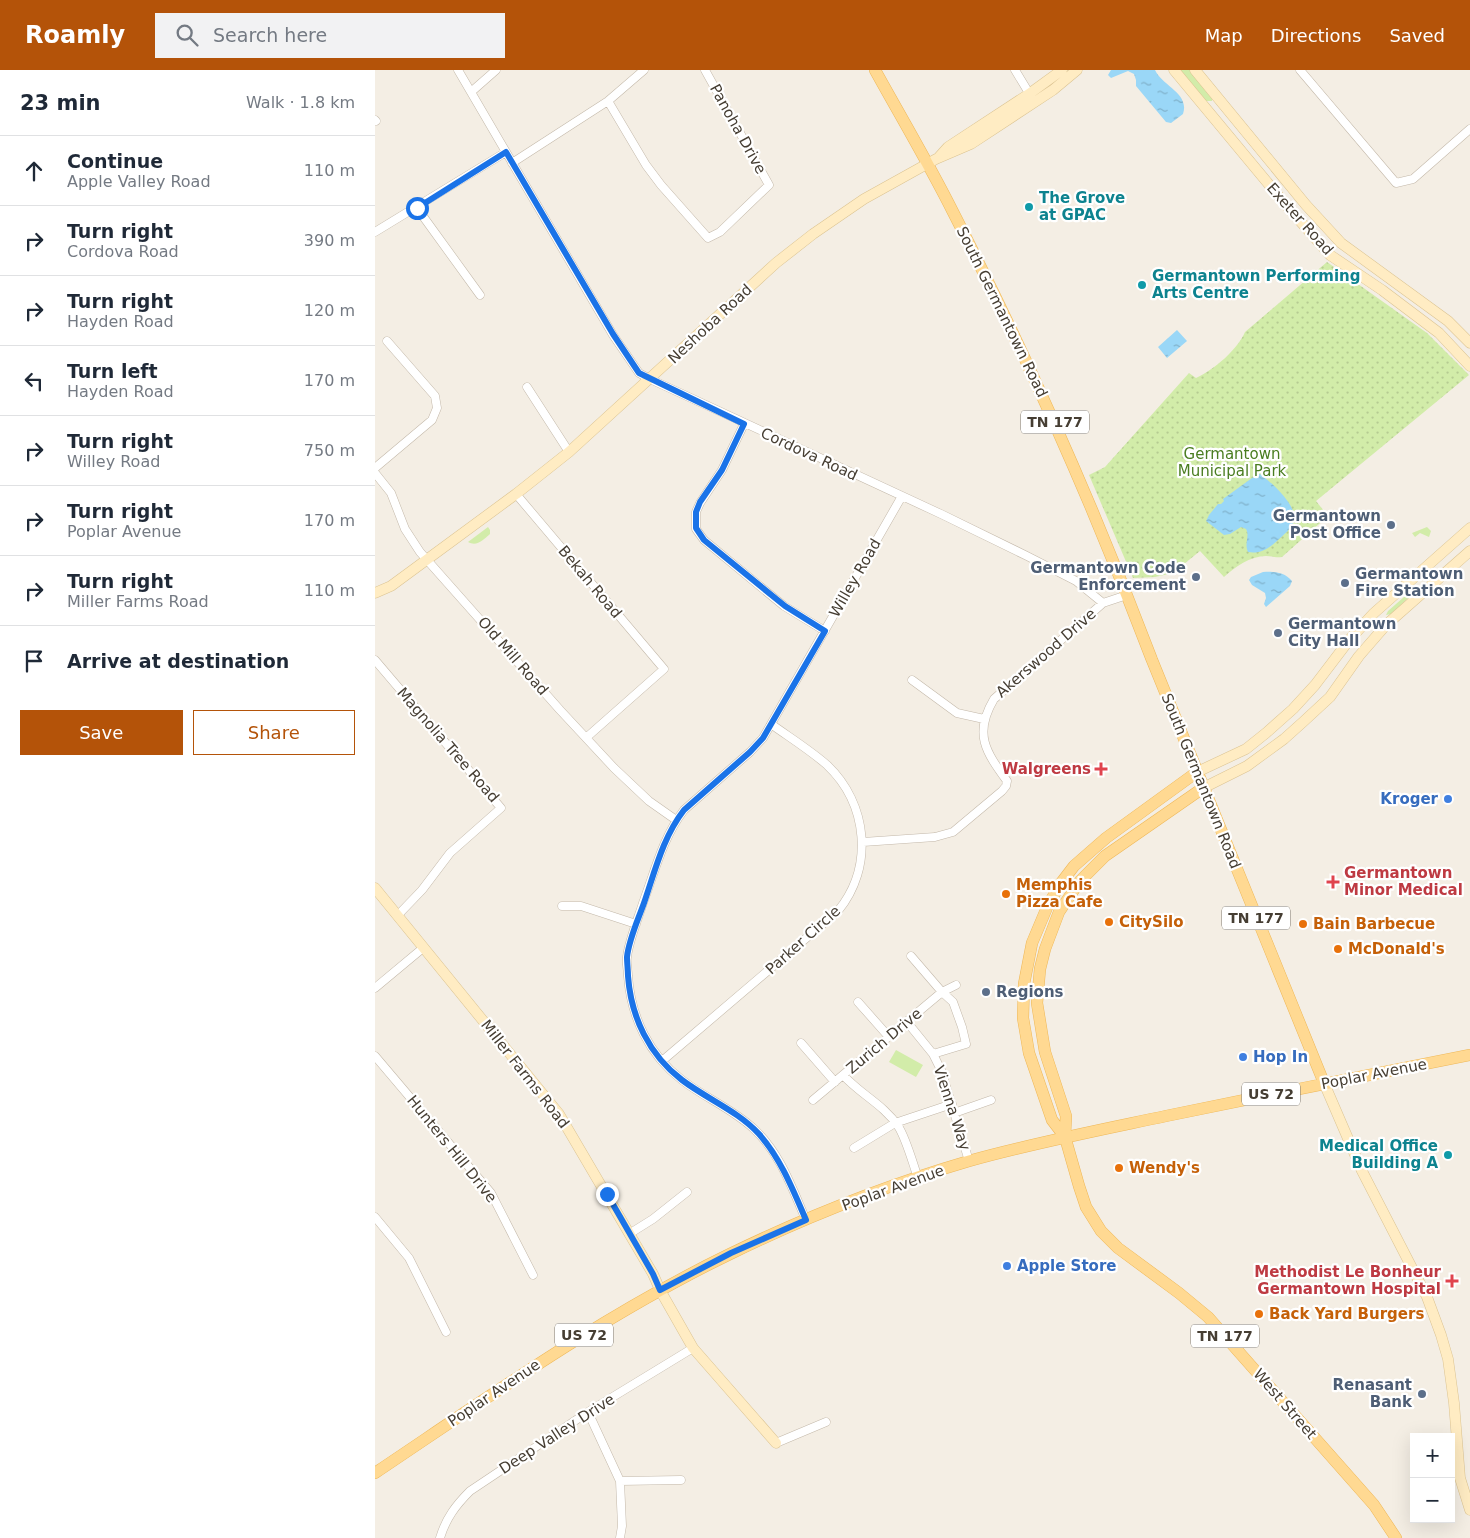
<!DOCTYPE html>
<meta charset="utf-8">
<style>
body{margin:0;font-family:"DejaVu Sans",sans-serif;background:#f2f2f3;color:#1f2937}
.controls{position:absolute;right:15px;bottom:15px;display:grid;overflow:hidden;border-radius:0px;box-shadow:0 5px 20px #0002}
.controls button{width:45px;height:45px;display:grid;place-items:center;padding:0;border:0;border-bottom:1px solid #e0e1e3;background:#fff;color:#1f2937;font:25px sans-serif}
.stop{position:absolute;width:15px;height:15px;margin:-11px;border:4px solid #1a73e8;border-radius:50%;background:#fff}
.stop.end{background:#1a73e8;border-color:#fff;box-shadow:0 1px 5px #0008}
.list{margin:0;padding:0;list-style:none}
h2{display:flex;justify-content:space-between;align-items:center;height:65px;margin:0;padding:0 20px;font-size:21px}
h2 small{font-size:16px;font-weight:400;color:#747a83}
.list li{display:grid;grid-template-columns:32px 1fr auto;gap:15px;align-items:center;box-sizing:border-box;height:70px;padding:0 20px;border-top:1px solid #e0e1e3}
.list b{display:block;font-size:19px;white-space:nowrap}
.list p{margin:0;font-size:16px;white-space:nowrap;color:#747a83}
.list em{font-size:16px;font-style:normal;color:#747a83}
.actions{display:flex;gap:10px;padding:15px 20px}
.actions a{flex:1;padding:11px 0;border:1px solid #b45309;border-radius:0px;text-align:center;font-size:18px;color:#b45309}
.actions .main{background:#b45309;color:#fff}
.icon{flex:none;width:28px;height:28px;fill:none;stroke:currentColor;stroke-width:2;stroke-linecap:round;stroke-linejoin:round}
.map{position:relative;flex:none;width:1095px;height:1468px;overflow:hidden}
header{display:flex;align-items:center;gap:30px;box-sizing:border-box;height:70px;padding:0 25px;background:#b45309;color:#fff}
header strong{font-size:24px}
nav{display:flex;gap:28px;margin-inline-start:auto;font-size:18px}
.search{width:350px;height:45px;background:#f2f2f3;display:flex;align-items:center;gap:12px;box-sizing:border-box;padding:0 18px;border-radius:0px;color:#747a83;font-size:19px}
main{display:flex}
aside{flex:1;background:#fff}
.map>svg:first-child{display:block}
.grass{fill:#d2eca9}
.park{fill:url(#park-dots)}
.water{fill:url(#water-ripples)}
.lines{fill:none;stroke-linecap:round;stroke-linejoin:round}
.street-casing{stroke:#c3b8a9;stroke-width:9}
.secondary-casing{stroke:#dbc391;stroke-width:11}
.primary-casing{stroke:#eeb757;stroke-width:12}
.street{stroke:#fff;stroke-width:8}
.secondary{stroke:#ffecc3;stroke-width:10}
.primary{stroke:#ffd992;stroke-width:11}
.route{stroke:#1a73e8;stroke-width:6}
.culture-dot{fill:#0f9aa8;stroke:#fff;stroke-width:2}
.service-dot{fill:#5c6f8a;stroke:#fff;stroke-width:2}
.health-dot{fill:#e0444e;stroke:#fff;stroke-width:2}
.shop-dot{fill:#3f7fe0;stroke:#fff;stroke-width:2}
.food-dot{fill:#e8710a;stroke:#fff;stroke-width:2}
.labels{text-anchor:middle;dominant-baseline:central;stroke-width:4.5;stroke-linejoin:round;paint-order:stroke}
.shield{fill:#fff;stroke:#7e7870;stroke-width:1}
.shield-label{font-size:14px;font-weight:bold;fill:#463e33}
.street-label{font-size:15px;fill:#463e33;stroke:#fff}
.culture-label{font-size:15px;font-weight:bold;fill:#0d838f;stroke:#fff;text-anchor:start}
.park-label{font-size:15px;fill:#4a7d21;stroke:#fff}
.service-label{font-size:15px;font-weight:bold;fill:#4e5e75;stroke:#fff;text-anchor:end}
.health-label{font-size:15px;font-weight:bold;fill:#be3a42;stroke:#fff;text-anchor:end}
.shop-label{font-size:15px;font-weight:bold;fill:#366cbe;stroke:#fff;text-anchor:start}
.food-label{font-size:15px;font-weight:bold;fill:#c56008;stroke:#fff;text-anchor:start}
</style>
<header>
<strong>Roamly</strong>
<div class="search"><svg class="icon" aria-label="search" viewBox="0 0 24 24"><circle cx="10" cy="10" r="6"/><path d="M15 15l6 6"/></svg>Search here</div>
<nav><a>Map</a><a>Directions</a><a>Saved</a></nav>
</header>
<main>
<aside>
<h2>23 min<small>Walk · 1.8 km</small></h2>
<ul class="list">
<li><svg class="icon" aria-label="ahead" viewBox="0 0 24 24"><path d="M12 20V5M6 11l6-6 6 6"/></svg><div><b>Continue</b><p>Apple Valley Road</p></div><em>110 m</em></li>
<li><svg class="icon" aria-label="right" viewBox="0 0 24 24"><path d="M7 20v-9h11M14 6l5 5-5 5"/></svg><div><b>Turn right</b><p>Cordova Road</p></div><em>390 m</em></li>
<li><svg class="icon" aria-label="right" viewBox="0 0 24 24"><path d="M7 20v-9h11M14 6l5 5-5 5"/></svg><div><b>Turn right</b><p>Hayden Road</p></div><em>120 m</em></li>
<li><svg class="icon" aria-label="left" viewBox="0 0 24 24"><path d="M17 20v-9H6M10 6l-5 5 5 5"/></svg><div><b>Turn left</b><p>Hayden Road</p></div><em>170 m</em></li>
<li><svg class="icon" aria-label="right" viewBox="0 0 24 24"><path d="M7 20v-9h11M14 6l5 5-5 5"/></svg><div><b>Turn right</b><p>Willey Road</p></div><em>750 m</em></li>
<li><svg class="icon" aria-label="right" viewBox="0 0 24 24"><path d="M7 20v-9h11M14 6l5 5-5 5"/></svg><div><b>Turn right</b><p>Poplar Avenue</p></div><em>170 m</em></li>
<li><svg class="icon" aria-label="right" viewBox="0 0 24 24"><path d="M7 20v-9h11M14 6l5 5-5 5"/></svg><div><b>Turn right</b><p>Miller Farms Road</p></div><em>110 m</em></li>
<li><svg class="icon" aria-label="arrive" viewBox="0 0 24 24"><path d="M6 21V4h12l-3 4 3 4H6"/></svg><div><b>Arrive at destination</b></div></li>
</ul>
<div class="actions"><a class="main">Save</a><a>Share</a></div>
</aside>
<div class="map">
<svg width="1095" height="1468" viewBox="0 0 1095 1468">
<defs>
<pattern id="park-dots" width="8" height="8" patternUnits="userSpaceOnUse" patternTransform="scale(1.25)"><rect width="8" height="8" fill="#d2eca9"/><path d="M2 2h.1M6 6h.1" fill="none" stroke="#b6cb92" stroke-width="1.8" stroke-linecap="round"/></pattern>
<pattern id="water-ripples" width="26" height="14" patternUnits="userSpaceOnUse" patternTransform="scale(1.25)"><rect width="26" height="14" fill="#9ad7f7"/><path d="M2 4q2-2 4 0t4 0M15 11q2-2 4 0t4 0" fill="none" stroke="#7fb0c9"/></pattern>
</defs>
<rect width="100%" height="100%" fill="#f4eee4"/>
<path class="grass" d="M 805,0 L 815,0 L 837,26 L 837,31 L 831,31 Z
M 113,457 L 115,460 L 115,464 C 108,470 102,477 93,472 Z
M 1052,457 L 1056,461 L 1054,467 L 1045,463 L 1040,467 L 1037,463 Z
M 1029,527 L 1034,527 L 1016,544 L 1011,545 L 1013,541 Z
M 521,980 L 548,995 L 541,1007 L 514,992 Z"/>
<path class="park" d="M 952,192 L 1052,263 L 1094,305 L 941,431 L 953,446 L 907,487 C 901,488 897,486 891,486 C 875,486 860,497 849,507 L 825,481 L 798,503 L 780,507 L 758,508 L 714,405 L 730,397 L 814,303 L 821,308 C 840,299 862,280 870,262 Z"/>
<path class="water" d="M 736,0 L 780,0 C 787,16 815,23 808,44 L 796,53 L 791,52 L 761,16 L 761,10 L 759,4 L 753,1 L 736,8 L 733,5 Z
M 802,260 L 812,271 L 792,288 L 783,277 Z
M 885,404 C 896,412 922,435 919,450 C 917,459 908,465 902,471 C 893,479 885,484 873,482 C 869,473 875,466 871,459 L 866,457 L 855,464 L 849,465 L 831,451 L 834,445 L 843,434 L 846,434 L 849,431 L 848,429 L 877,408 Z
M 888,502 C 898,501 910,502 917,511 L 915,516 L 891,537 L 889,534 L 891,528 L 890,523 L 877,515 L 874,510 L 876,507 Z"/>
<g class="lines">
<g class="street-casing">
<path id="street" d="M 83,0 L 238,265 L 264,303 L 275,309 L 566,444 L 652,486 L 701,511 L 728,533
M 640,0 L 657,28
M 925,0 L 1021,113 L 1038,109 L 1095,59
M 96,22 L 121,0
M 233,31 L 271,95 L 286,115 L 333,168 L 345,162 L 394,115 L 330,0
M 0,50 L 1,51
M 137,93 L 233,31 L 269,0
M 42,138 L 105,225
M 0,162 L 131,82
M 152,317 L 194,382
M 369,354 L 347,400 L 325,433 L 321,442 L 321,459 L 329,470 L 409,536 L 450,561
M 0,398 L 57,350 L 62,338 L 60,326 L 12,271
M 0,403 L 16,423 L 30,459 L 45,482 L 185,640 L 239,698 L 274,731 L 301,750
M 141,424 L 289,599 L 212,667
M 0,590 L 126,738 L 75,783 L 47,820 L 23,845
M 537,610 L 582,643 L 609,649
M 488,772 L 560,767 L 578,762 L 627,721 L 631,716 L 632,711 C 611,682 598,664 619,629 L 728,533 L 752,525
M 187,836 L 206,836 L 261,854
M 536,886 L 567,922 L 578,932 L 587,957 L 591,974 L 558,984
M 0,918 L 48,878
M 483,932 L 514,967
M 532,952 L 558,984 L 566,1000 L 594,1091
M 426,973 L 460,1012
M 0,986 L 116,1123 L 158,1205
M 287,991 L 463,841 C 499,797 493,734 452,695 C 435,680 414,667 396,654
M 468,1005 C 485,1024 509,1035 523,1056 C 531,1068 538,1094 543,1108
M 438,1030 L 567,922 L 581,915
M 579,1043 L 616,1030
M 479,1078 L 520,1053 L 577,1034
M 0,1147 L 34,1188 L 71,1262
M 431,1150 C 417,1118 405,1083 379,1059 C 358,1039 330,1028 307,1010 C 274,985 256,947 253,906 C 253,900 251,893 252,887 C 254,870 263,849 268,833 C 280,801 288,767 309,740 L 375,682 L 388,668 L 527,426
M 254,1164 L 278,1149 L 312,1122
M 213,1342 L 245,1411 L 247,1456 L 245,1468
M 401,1373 L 451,1352
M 245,1411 L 306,1410
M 65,1468 C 71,1448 81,1435 95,1421 L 213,1342 L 318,1278"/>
</g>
<g class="secondary-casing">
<path id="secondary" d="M 799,0 L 911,135 L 955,185 L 1007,220 L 1064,263 L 1095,296
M 820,0 L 931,135 L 966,173 L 1073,251 L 1095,273
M 564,87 L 573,77 L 654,24 L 687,0
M 0,523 L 16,516 L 141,424 L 194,382 L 401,193 L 438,164 L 489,129 L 561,89 L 596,74 L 678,20 L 702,0
M 822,702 L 871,679 L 891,663 L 918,639 L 940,615 L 975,569 L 999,543 L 1095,458
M 828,718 L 872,696 L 909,669 L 928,652 L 955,627 L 984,586 L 1011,555 L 1095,481
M 0,818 L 184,1044 L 278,1204 L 285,1220 L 318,1278 L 401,1373
M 949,1013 L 987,1101 L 1052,1227 L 1066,1265 L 1073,1289 L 1079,1333 L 1085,1408 L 1095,1440"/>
</g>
<g class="primary-casing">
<path id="primary" d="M 500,0 C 526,47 554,94 578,142 C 653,288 719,437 777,590 L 949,1013
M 828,718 L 730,786 L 705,811 L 684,842 L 670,879 L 665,899 L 662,933 L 670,982 L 691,1046 L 690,1067 L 704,1116 L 711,1137 L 726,1161 L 743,1178 L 804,1223 L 833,1247 L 999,1435 L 1021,1468
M 690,1067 L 677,1050 L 654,983 L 648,948 L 649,914 L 657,873 L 673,835 L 686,813 L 699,796 L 731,768 L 822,702
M 0,1403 C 115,1326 229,1245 355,1184 C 431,1147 512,1115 594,1091 C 658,1073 725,1060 791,1046 C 892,1025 994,1005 1095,985"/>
</g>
<use href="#street" class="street"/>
<use href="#secondary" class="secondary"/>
<use href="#primary" class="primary"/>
</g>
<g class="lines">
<path class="route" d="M 42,138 L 131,82 L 238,264 L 264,303 L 369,354 L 347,400 L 325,432 L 321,442 L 321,458 L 329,470 L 410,536 L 450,561 L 388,668 L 375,682 L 309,740 C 288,767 280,801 269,833 C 263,850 254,869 252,887 C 252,893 253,900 253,906 C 256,947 274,985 307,1010 C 332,1029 363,1041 384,1064 C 406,1089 418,1120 431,1150 L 356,1183 L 285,1220 L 278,1204 L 232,1124"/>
</g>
<g class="culture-dot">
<circle cx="654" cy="137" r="5"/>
<circle cx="767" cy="215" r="5"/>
<circle cx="1073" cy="1085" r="5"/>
</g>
<g class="service-dot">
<circle cx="1016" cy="455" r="5"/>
<circle cx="821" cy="507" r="5"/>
<circle cx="970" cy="513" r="5"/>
<circle cx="903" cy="563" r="5"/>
<circle cx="611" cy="922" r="5"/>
<circle cx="1047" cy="1324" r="5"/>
</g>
<g class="health-dot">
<path d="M723.5 691.5h5v5h5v5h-5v5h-5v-5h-5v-5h5z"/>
<path d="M955.5 804.5h5v5h5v5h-5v5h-5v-5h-5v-5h5z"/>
<path d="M1074.5 1203.5h5v5h5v5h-5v5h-5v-5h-5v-5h5z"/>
</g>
<g class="shop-dot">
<circle cx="1073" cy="729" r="5"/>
<circle cx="868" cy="987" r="5"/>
<circle cx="632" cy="1196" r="5"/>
</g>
<g class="food-dot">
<circle cx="631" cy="824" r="5"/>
<circle cx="734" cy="852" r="5"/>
<circle cx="928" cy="854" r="5"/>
<circle cx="963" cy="879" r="5"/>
<circle cx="744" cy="1098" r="5"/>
<circle cx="884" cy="1244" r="5"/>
</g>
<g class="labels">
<g class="shield">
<rect x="646" y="340.5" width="68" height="23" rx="4"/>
<rect x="847" y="836.5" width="68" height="23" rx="4"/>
<rect x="867" y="1012.5" width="58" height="23" rx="4"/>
<rect x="180" y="1253.5" width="58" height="23" rx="4"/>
<rect x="816" y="1254.5" width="68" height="23" rx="4"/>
</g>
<g class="shield-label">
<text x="680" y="352">TN 177</text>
<text x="881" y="848">TN 177</text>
<text x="896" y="1024">US 72</text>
<text x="209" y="1265">US 72</text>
<text x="850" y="1266">TN 177</text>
</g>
<g class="street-label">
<text transform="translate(363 59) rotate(61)">Panoha Drive</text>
<text transform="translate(925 149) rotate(48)">Exeter Road</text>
<text transform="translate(627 242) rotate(64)">South Germantown Road</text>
<text transform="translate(335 254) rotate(-43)">Neshoba Road</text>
<text transform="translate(434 384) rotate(25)">Cordova Road</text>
<text transform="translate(480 508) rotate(-60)">Willey Road</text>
<text transform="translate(215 512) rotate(50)">Bekah Road</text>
<text transform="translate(671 583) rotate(-41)">Akerswood Drive</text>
<text transform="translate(138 586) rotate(49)">Old Mill Road</text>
<text transform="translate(73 675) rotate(49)">Magnolia Tree Road</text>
<text transform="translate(826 711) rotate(68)">South Germantown Road</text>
<text transform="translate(428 870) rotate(-42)">Parker Circle</text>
<text transform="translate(509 971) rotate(-40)">Zurich Drive</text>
<text transform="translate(150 1004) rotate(52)">Miller Farms Road</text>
<text transform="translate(999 1004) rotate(-11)">Poplar Avenue</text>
<text transform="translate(577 1038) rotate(72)">Vienna Way</text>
<text transform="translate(77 1079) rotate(51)">Hunters Hill Drive</text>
<text transform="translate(518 1118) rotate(-20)">Poplar Avenue</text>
<text transform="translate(119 1323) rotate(-34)">Poplar Avenue</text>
<text transform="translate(910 1334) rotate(49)">West Street</text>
<text transform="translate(182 1364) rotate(-33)">Deep Valley Drive</text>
</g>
<g class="culture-label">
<text x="664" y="128">The Grove<tspan x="664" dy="17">at GPAC</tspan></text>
<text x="777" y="206">Germantown Performing<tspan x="777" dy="17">Arts Centre</tspan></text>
<text x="1063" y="1076" text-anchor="end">Medical Office<tspan x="1063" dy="17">Building A</tspan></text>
</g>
<g class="park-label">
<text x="857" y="384">Germantown<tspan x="857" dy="17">Municipal Park</tspan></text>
</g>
<g class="service-label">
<text x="1006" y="446">Germantown<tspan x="1006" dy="17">Post Office</tspan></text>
<text x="811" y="498">Germantown Code<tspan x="811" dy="17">Enforcement</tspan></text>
<text x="980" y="504" text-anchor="start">Germantown<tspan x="980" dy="17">Fire Station</tspan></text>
<text x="913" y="554" text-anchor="start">Germantown<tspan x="913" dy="17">City Hall</tspan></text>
<text x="621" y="922" text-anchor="start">Regions</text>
<text x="1037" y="1315">Renasant<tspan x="1037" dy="17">Bank</tspan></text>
</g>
<g class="health-label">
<text x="716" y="699">Walgreens</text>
<text x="969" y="803" text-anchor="start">Germantown<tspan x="969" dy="17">Minor Medical</tspan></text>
<text x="1066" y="1202">Methodist Le Bonheur<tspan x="1066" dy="17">Germantown Hospital</tspan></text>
</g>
<g class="shop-label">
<text x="1063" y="729" text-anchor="end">Kroger</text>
<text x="878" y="987">Hop In</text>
<text x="642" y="1196">Apple Store</text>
</g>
<g class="food-label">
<text x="641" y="815">Memphis<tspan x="641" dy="17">Pizza Cafe</tspan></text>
<text x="744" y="852">CitySilo</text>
<text x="938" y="854">Bain Barbecue</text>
<text x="973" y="879">McDonald's</text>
<text x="754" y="1098">Wendy's</text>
<text x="894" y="1244">Back Yard Burgers</text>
</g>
</g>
</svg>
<div class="controls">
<button>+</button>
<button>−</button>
</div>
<div class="stop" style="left:42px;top:138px"></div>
<div class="stop end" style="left:232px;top:1124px"></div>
</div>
</main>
